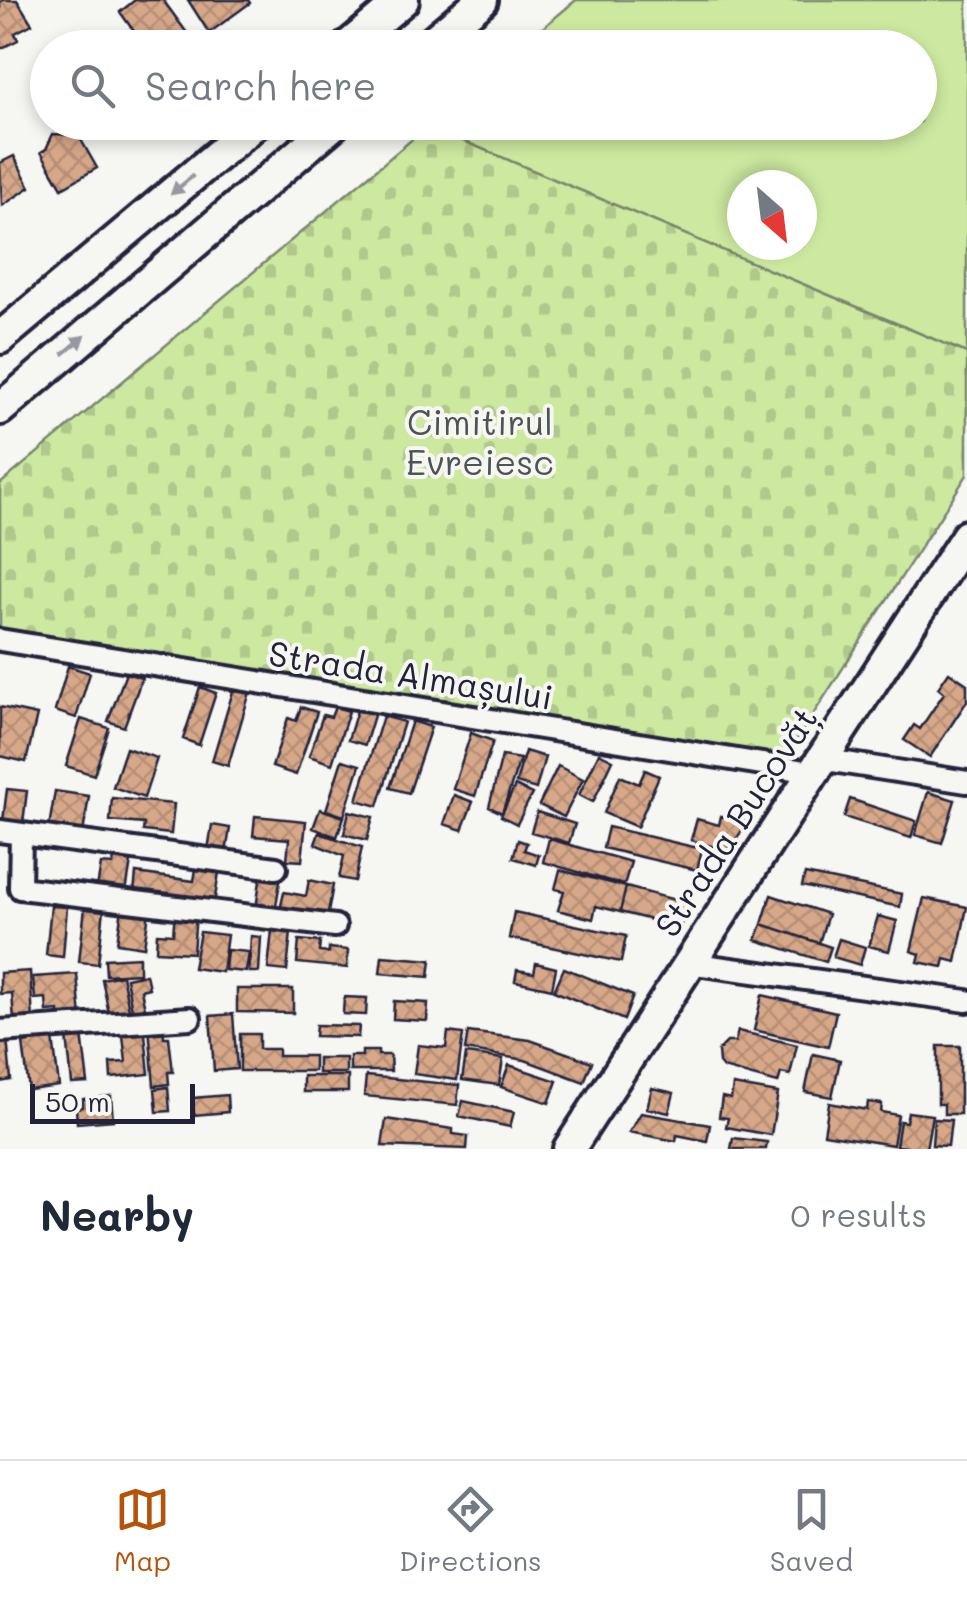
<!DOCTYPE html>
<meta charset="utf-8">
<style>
body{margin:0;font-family:Mali,sans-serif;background:#f6f6f7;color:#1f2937}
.compass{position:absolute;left:727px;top:170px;width:90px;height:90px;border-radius:50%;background:#fff;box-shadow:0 5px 15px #0003;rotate:152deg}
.scale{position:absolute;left:30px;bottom:25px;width:165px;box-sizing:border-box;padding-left:10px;border:5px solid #22223b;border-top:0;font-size:28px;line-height:35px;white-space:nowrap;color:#22223b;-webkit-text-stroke:8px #f6f6f2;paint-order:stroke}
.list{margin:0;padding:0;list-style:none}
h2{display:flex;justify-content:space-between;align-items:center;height:130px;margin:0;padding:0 40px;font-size:42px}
h2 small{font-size:32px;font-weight:400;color:#747a83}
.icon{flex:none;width:55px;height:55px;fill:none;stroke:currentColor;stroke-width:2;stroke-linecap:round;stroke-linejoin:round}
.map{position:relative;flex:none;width:967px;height:1149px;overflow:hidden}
.search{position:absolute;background:#fff;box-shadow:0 5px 15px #0003;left:30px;right:30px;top:30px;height:110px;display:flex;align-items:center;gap:25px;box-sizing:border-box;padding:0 35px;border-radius:55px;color:#747a83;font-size:38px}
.sheet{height:310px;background:#fff}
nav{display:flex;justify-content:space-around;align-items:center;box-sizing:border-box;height:140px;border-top:2px solid #e0e1e3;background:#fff;font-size:28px;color:#747a83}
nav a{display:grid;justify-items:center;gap:5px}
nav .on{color:#b45309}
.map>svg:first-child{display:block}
.cemetery{fill:url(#cemetery-stones);stroke:#78866e;stroke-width:2.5}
.garden{fill:#cde9a0;stroke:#78866e;stroke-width:2.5;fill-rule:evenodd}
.building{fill:url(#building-cross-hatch);stroke:#22223b;stroke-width:2.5}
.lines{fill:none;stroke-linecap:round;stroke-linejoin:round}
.minor-casing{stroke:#22223b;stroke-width:28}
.secondary-casing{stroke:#22223b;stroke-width:38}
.minor{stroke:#f6f6f2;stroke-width:20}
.secondary{stroke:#f6f6f2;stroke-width:30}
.oneway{fill:#9797a0}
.labels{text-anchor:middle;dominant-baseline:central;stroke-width:8;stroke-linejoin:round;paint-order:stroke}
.park-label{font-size:35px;fill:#4d5454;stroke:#f6f6f2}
.street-label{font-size:35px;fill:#22223b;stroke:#f6f6f2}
</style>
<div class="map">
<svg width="967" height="1149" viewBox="0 0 967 1149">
<defs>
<pattern id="cemetery-stones" width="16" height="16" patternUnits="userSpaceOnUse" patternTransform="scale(2.5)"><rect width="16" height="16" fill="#cde9a0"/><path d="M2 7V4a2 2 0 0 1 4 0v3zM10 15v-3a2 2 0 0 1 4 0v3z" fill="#b0c88b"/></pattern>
<pattern id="building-cross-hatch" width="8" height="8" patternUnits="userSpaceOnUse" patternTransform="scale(2.5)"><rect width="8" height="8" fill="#d6a788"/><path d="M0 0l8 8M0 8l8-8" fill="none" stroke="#b78f76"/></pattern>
</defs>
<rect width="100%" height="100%" fill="#f6f6f2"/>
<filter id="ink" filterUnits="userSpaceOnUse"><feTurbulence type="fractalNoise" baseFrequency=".01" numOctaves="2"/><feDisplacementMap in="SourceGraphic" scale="20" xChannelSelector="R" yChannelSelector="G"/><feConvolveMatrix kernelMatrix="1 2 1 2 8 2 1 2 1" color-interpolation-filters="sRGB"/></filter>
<g filter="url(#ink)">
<path class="cemetery" d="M 428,126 L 967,353 L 967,475 L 782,763 L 0,640 L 0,484 Z"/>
<path class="garden" d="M 576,0 L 967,0 L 967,353 L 428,126 L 433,122 L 920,122 L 920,48 L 520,47 ZM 802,185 L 802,245 L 742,245 L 742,185 Z"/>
<path class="building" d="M 3,0 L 17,0 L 32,24 L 15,33 L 18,40 L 0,49 L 0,2 Z
M 135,0 L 163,0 L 187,33 L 184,35 L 184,48 L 146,48 L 120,12 Z
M 188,0 L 248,0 L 250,3 L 209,33 Z
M 76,131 L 97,168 L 62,188 L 41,152 L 46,149 L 53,134 L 70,135 Z
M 14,156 L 30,187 L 2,206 L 0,163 Z
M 68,666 L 90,673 L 76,718 L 55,711 Z
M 949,672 L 967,684 L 967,701 L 930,757 L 904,740 L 914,725 L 920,729 L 944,693 L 938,688 Z
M 126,673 L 142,678 L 124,727 L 108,721 Z
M 200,687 L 216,693 L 199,745 L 183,739 Z
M 234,688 L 250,692 L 228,766 L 212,761 Z
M 0,707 L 37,715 L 26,762 L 0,756 Z
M 301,707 L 317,712 L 296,775 L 272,767 L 288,718 L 296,721 Z
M 335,707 L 349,711 L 332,764 L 309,756 L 323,715 L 331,717 Z
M 358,707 L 375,712 L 365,745 L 348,740 Z
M 383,716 L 404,722 L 378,806 L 357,800 Z
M 81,719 L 109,728 L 94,775 L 66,766 Z
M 412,721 L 431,727 L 409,793 L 390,788 Z
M 471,733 L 493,741 L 475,796 L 453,789 Z
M 126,748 L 157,758 L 144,798 L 113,787 Z
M 525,751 L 545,757 L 536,789 L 516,783 Z
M 599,753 L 613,760 L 593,802 L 579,795 Z
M 502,756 L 520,759 L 502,813 L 489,807 Z
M 342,760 L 360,765 L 344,816 L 326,810 Z
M 558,766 L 583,779 L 564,817 L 539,805 Z
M 645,770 L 659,776 L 637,827 L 604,813 L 620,776 L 639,784 Z
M 515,786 L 532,794 L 517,824 L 501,816 Z
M 7,789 L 27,791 L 22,831 L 2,828 Z
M 55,791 L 89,796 L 83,833 L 49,827 Z
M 928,792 L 955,800 L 942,843 L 915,835 Z
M 454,795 L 473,802 L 462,830 L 444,824 Z
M 112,798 L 174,804 L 171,834 L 143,831 L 144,824 L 110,821 Z
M 850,799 L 916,821 L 911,838 L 844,817 Z
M 320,809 L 344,817 L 337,837 L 313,828 Z
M 349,811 L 373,817 L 367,840 L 344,834 Z
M 537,812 L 575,824 L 569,843 L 531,832 Z
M 255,816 L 306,821 L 302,861 L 287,860 L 289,839 L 253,836 Z
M 721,816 L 748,822 L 728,851 L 691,840 L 697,819 L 719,825 Z
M 212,825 L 230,828 L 226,853 L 208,850 Z
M 608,827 L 702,849 L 697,870 L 603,848 Z
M 319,833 L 362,847 L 355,881 L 339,878 L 344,856 L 315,844 Z
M 549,839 L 631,862 L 624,885 L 543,862 Z
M 518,840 L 527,843 L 524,850 L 539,855 L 536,865 L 513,858 Z
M 115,852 L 132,855 L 126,892 L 97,888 L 101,864 L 113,865 Z
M 197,863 L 220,866 L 214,904 L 134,893 L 136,873 L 194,881 Z
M 560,870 L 626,887 L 620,912 L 596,906 L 593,919 L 558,910 L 564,891 L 555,889 Z
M 261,873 L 281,875 L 275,912 L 256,909 Z
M 805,874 L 902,894 L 900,907 L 802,886 Z
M 309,880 L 333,885 L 326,924 L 279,915 L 284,892 L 306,896 Z
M 626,887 L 694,905 L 679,927 L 620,912 Z
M 771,895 L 828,914 L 819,943 L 762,924 Z
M 924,898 L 967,907 L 956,962 L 945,959 L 943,967 L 918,962 L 920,954 L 911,951 Z
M 51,906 L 67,907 L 63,957 L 46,955 Z
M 85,907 L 104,909 L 98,964 L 79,962 Z
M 122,908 L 149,912 L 144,947 L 117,943 Z
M 175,912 L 196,913 L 193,953 L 156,951 L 157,933 L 173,934 Z
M 514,912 L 626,936 L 621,962 L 509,938 Z
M 878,916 L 897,921 L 889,951 L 869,946 Z
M 762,924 L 831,947 L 826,962 L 756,940 Z
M 272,930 L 291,932 L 287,971 L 268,969 Z
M 200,932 L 227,935 L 222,972 L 193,968 Z
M 251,936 L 261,937 L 259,972 L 249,972 Z
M 839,939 L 865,947 L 860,965 L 833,957 Z
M 299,940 L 320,942 L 319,952 L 329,953 L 329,948 L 348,950 L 347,968 L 297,963 Z
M 227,950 L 249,952 L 246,972 L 225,970 Z
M 382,956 L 431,960 L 429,977 L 380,973 Z
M 139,957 L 139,973 L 106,975 L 105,959 Z
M 536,963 L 556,968 L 552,989 L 515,981 L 517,970 L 534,973 Z
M 564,968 L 633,996 L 624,1020 L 554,991 Z
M 30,971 L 33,1020 L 14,1021 L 12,993 L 0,994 L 0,973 Z
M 77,974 L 81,1018 L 59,1020 L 59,1011 L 47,1012 L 46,998 L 35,999 L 33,977 Z
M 146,974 L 149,988 L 141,990 L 146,1013 L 133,1015 L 126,978 Z
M 122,975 L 130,1014 L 110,1019 L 102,979 Z
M 237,989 L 293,989 L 293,1013 L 237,1012 Z
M 762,995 L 836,1012 L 828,1047 L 754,1030 Z
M 344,997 L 367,998 L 366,1015 L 343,1014 Z
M 394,1001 L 428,1003 L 427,1021 L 393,1019 Z
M 233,1014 L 237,1069 L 214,1071 L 210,1016 Z
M 144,1024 L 149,1074 L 111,1078 L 110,1063 L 126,1062 L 122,1027 Z
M 316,1025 L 359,1026 L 358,1037 L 315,1036 Z
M 163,1026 L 164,1037 L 169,1037 L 173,1072 L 168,1072 L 169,1084 L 154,1086 L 149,1027 Z
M 738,1031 L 797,1045 L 790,1075 L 781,1073 L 778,1083 L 723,1068 L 719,1063 L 718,1051 L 727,1042 L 735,1042 Z
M 448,1032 L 463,1034 L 457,1080 L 414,1074 L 418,1045 L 446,1048 Z
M 468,1032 L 530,1040 L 592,1062 L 584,1082 L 525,1060 L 465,1050 Z
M 82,1034 L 88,1083 L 72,1084 L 67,1036 Z
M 240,1034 L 259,1034 L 259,1049 L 278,1049 L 278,1056 L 314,1056 L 314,1071 L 240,1071 Z
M 0,1038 L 7,1038 L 11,1080 L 0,1082 Z
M 53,1038 L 59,1086 L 29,1090 L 23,1043 Z
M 938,1046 L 960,1046 L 960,1114 L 944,1114 L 944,1104 L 938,1104 Z
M 362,1051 L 378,1051 L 378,1055 L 390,1055 L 391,1071 L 350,1071 L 350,1056 L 362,1056 Z
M 466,1054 L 503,1059 L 499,1085 L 462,1080 Z
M 813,1054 L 840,1060 L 832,1097 L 805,1092 Z
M 318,1058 L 346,1058 L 346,1073 L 318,1073 Z
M 509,1065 L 557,1081 L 549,1103 L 501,1087 Z
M 303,1076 L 348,1076 L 348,1092 L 303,1092 Z
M 366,1076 L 459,1085 L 457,1105 L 364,1096 Z
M 733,1085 L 778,1093 L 771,1135 L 726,1127 L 728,1118 L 719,1117 L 722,1097 L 731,1099 Z
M 168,1087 L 170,1111 L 157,1112 L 155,1089 Z
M 652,1088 L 674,1093 L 669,1113 L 647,1108 Z
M 227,1095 L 228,1112 L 194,1115 L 193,1098 Z
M 111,1096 L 113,1120 L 77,1123 L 76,1108 L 83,1107 L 83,1099 Z
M 463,1101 L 514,1112 L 510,1127 L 459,1116 Z
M 868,1102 L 882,1104 L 881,1112 L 898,1115 L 893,1145 L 824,1134 L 829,1103 L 867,1110 Z
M 908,1112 L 932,1115 L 926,1149 L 896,1146 L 900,1121 L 906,1122 Z
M 641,1113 L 710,1125 L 707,1141 L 677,1135 L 676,1141 L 629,1132 Z
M 386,1119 L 453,1129 L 453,1134 L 468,1136 L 467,1149 L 382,1146 Z
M 934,1119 L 951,1120 L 948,1146 L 932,1145 Z
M 733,1138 L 767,1142 L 766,1149 L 731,1149 Z"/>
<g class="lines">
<g class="minor-casing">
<path id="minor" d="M 0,640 L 811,772
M 820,759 L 967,782
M 0,831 L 276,868
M 21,834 L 20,888 L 335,926
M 688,963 L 967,1001
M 0,1031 L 190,1018"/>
</g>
<g class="secondary-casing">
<path id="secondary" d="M 346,48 L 403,0
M 425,48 L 482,0
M 0,338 L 257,122
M 0,409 L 336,122
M 569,1149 L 967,536"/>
</g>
<use href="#minor" class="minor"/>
<use href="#secondary" class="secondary"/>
</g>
<defs><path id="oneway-solid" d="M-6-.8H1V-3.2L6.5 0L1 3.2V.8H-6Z" transform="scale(2.5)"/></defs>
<g class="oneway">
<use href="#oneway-solid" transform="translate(182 185) rotate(140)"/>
<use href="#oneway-solid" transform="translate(74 345) rotate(-40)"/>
</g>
</g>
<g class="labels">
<g class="park-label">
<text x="480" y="421">Cimitirul<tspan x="480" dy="40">Evreiesc</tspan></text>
</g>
<g class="street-label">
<text transform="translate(411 674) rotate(9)">Strada Almașului</text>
<text transform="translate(735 821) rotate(-57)">Strada Bucovăț</text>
</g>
</g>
</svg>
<svg class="compass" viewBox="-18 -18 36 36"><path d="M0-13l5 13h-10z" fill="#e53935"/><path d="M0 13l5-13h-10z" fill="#747a83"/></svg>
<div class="scale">50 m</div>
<div class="search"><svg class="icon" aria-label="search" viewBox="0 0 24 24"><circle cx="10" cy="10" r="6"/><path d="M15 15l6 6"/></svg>Search here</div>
</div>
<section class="sheet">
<h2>Nearby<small>0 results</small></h2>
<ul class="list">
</ul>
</section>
<nav>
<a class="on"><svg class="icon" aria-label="map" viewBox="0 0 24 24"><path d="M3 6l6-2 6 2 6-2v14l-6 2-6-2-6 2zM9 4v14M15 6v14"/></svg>Map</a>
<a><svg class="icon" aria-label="directions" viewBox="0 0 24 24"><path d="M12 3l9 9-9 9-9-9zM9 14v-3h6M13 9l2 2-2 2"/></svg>Directions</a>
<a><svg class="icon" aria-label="saved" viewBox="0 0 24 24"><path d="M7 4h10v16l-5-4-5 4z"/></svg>Saved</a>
</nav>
